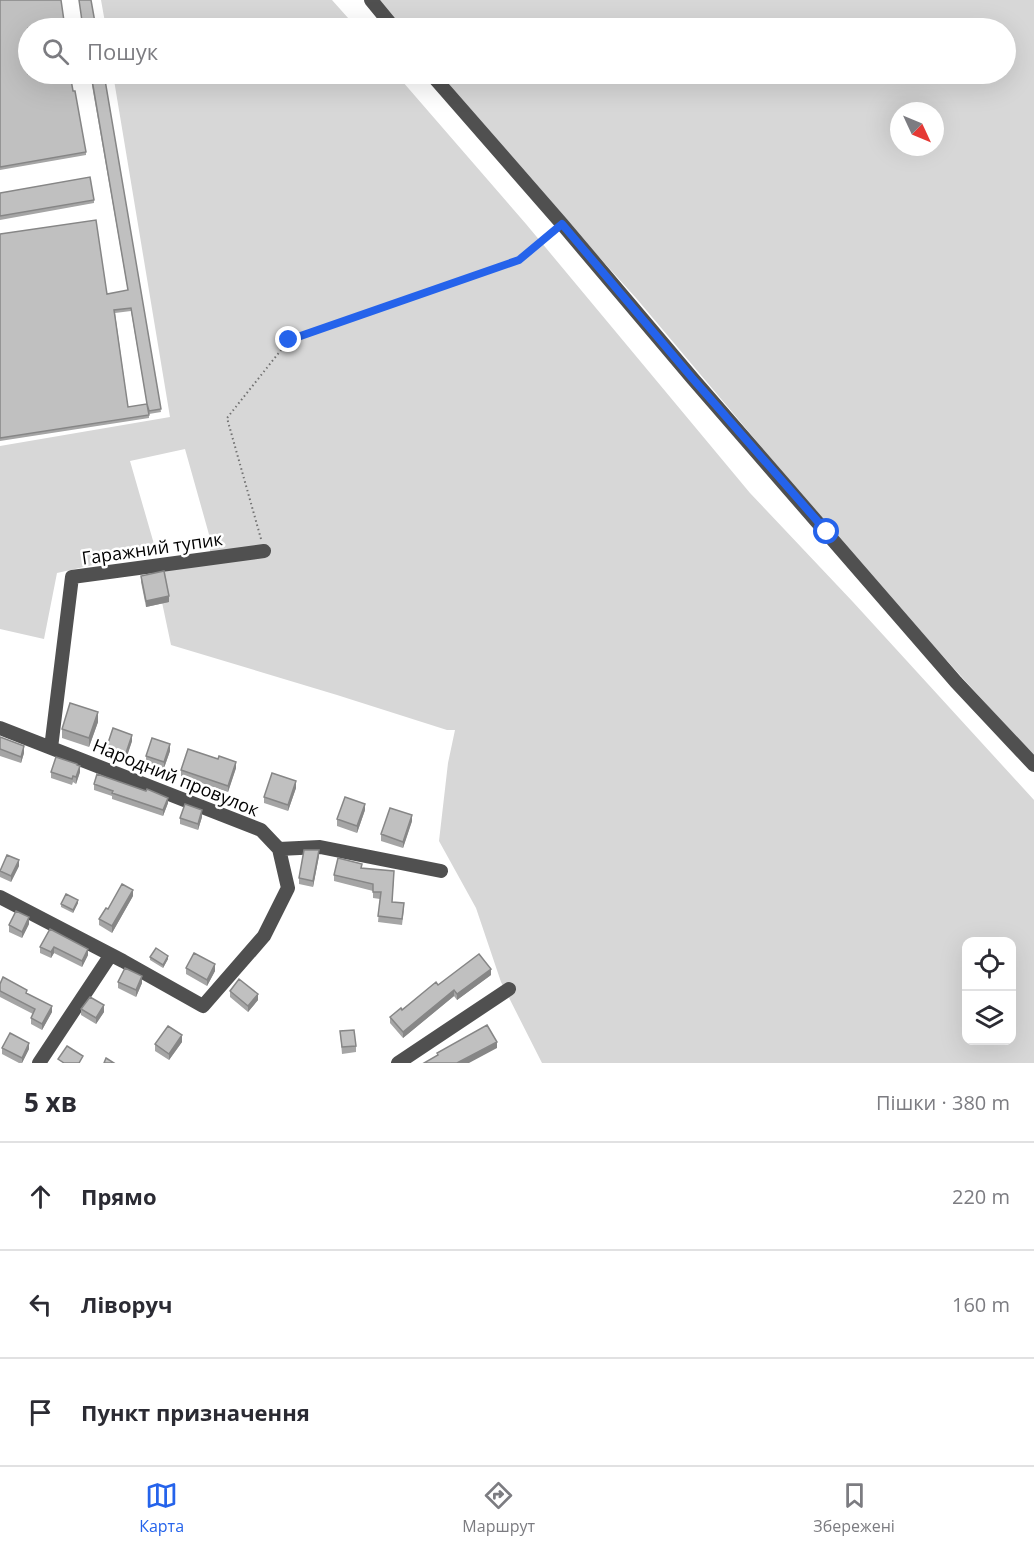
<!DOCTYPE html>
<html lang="uk">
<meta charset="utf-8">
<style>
body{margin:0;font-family:"Open Sans",sans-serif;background:#f7f7f7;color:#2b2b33}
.controls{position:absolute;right:18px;bottom:18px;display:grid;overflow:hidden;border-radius:12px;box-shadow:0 6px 24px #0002}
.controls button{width:54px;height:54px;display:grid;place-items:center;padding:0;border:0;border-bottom:2px solid #e1e1e2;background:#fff;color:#2b2b33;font:30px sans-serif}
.compass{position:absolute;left:890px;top:102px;width:54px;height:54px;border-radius:50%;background:#fff;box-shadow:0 6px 24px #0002;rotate:134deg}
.stop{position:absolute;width:18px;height:18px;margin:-14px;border:4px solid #2563eb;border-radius:50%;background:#fff}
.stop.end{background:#2563eb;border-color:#fff;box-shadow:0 2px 6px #0008}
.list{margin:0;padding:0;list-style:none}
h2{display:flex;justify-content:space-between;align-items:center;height:78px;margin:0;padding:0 24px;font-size:26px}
h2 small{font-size:20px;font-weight:400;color:#7c7c81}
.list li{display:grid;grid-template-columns:39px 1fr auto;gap:18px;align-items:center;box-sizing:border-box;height:108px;padding:0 24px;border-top:2px solid #e1e1e2}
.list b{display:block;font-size:22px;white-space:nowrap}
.list em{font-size:20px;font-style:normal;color:#7c7c81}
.icon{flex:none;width:33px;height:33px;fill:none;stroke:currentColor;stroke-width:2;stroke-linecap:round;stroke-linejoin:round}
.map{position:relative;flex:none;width:1034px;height:1063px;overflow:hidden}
.search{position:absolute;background:#fff;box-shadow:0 6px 24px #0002;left:18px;right:18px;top:18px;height:66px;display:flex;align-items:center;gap:15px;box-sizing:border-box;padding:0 21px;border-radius:33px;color:#7c7c81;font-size:22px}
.sheet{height:402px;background:#fff}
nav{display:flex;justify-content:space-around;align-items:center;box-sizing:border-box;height:84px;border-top:2px solid #e1e1e2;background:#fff;font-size:16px;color:#7c7c81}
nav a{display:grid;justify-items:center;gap:3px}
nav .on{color:#2563eb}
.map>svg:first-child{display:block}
.green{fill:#d7d7d7;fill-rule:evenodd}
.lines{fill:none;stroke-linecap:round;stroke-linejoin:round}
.path{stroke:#727272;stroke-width:2;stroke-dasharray:1.5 3;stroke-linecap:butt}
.minor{stroke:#505050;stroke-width:14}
.wall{fill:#a5a5a5;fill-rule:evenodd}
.shaded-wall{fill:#868686}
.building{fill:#c0c0c0;stroke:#868686;stroke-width:1.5;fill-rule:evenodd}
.route{stroke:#2563eb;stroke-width:8}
.labels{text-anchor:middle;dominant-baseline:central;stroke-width:5;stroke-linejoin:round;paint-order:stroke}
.street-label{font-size:18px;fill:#000;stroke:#fff}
</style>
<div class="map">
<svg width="1034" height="1063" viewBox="0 0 1034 1063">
<rect width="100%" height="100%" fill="#fff"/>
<path class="green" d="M 101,0 L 332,0 L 357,28 L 106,28 Z
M 375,0 L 1034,0 L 1034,757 L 865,570 L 636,298 L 506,154 L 437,74 L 1006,74 L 1006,28 L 399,28 ZM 899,111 L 935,111 L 935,147 L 899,147 Z
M 113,74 L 396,74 L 526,224 L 750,493 L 853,602 L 1034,800 L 1034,1063 L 542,1063 L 501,982 L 476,908 L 439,841 L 448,763 L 455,730 L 447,730 L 337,695 L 171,645 L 155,569 L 210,560 L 210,538 L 185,449 L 130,461 L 156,551 L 57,573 L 44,639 L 0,629 L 0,446 L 170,417 ZM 966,942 L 1012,942 L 1012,1040 L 966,1040 Z"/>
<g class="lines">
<path class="path" d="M 261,539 L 227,418 L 289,340 L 519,260 L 553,231"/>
<path class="minor" d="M 371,0 L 394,28
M 431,74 L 562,224 L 693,379 L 956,682 L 1034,765
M 0,728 L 261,830 L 279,849 L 320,847 L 441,871
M 51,748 L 72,577 L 264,551
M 0,897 L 123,961 L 203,1006 L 264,936 L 288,888 L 279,849
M 39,1063 L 110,956
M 398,1063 L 509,989"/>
</g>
<path class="wall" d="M 0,0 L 28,28 L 86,152 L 86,155 L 0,170 Z
M 90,74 L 104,74 L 161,412 L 149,414 L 149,418 L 0,441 L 0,234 L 107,294 L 128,291 ZM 131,311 L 147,404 L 128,407 L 115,313 Z
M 0,193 L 94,200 L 94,203 L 0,220 Z
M 141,576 L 169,602 L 146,607 L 141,582 Z
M 98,722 L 89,747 L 62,738 L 62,729 Z
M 0,737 L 24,753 L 21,763 L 0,756 Z
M 132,741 L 126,759 L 107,752 L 107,746 Z
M 170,751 L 164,768 L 146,762 L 146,756 Z
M 77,765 L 80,772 L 76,784 L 73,782 L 72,785 L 51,778 L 51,772 Z
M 236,768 L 228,792 L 181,776 L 181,770 Z
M 94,784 L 168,803 L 163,816 L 112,799 L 112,796 L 94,790 Z
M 296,788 L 288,811 L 264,803 L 264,797 Z
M 365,810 L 357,833 L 337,826 L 337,819 Z
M 202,817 L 198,830 L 180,824 L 180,818 Z
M 412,821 L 403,848 L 381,841 L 381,834 Z
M 319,856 L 313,887 L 299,884 L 299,878 Z
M 19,866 L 11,882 L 0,877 L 0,869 Z
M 362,868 L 394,877 L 392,902 L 404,909 L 402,925 L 378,922 L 380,899 L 373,898 L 373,891 L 334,881 L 334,875 Z
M 133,896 L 112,933 L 99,925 L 99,919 L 108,909 Z
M 78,903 L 73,913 L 61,907 L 61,904 Z
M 29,924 L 22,938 L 9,932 L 9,925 Z
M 50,929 L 88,955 L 82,967 L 54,953 L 51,958 L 40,953 L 40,947 Z
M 150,957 L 168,959 L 163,968 L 150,960 Z
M 186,968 L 215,971 L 207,986 L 186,974 Z
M 491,975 L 457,1000 L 454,996 L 403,1038 L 390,1023 L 390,1017 L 438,985 Z
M 118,982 L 142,983 L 136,997 L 118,988 Z
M 0,984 L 27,994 L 52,1012 L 42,1030 L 31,1024 L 31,1018 L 33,1014 L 0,997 Z
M 230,991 L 258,1000 L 248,1012 L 230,997 Z
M 81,1009 L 104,1012 L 96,1024 L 81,1015 Z
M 340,1031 L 356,1046 L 356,1052 L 342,1054 Z
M 182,1042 L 169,1060 L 155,1051 L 155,1044 Z
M 2,1048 L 29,1049 L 22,1063 L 19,1063 L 2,1054 Z"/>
<path class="shaded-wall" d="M 169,596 L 169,602 L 146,607 L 146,601 Z
M 98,712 L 98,722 L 89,747 L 89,738 Z
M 132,735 L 132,741 L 126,759 L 126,753 Z
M 170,744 L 170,751 L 164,768 L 164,762 Z
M 24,746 L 24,753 L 21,763 L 21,757 Z
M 236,762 L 236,768 L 228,792 L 228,786 Z
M 80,766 L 80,772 L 76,784 L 76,777 Z
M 296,781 L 296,788 L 288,811 L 288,805 Z
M 168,798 L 168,803 L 163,816 L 163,810 Z
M 365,804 L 365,810 L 357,833 L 357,826 Z
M 202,810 L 202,817 L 198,830 L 198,824 Z
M 412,815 L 412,821 L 403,848 L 403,842 Z
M 319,850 L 319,856 L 313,887 L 313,881 Z
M 19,860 L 19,866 L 11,882 L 11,876 Z
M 133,890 L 133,896 L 112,933 L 112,926 Z
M 78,900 L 78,903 L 73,913 L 73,910 Z
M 29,917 L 29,924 L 22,938 L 22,932 Z
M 54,947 L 54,953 L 51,958 L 51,952 Z
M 88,949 L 88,955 L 82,967 L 82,961 Z
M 168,956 L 168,959 L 163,968 L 163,965 Z
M 215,964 L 215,971 L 207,986 L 207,980 Z
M 491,969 L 491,975 L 457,1000 L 457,994 Z
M 142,976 L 142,983 L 136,997 L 136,990 Z
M 454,990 L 454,996 L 403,1038 L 403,1032 Z
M 258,994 L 258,1000 L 248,1012 L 248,1006 Z
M 104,1005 L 104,1012 L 96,1024 L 96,1018 Z
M 52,1006 L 52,1012 L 42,1030 L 42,1024 Z
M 182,1035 L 182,1042 L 169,1060 L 169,1054 Z
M 497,1042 L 497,1048 L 469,1063 L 457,1063 Z
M 29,1043 L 29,1049 L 22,1063 L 22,1058 Z"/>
<path class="building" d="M 0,0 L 61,0 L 65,28 L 28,28 L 28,74 L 70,74 L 73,91 L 75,91 L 86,152 L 0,167 Z
M 79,0 L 91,0 L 96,28 L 83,28 Z
M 91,74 L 104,74 L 161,409 L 149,411 L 147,404 L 149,415 L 0,438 L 0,234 L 96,220 L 107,294 L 128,290 ZM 131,308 L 147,404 L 128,407 L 114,310 Z
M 90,177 L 94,200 L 0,216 L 0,193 Z
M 164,571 L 169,596 L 146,601 L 141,576 Z
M 70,703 L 98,712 L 89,738 L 62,729 Z
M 113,728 L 132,735 L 126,753 L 107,746 Z
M 0,737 L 24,746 L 21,757 L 0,749 Z
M 152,738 L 170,744 L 164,762 L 146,756 Z
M 188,749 L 218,759 L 219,756 L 236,762 L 228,786 L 181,770 Z
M 56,757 L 77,764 L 77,765 L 80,766 L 76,777 L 73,776 L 72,779 L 51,772 Z
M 272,773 L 296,781 L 288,805 L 264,797 Z
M 97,774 L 146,791 L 147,789 L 168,798 L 163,810 L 112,793 L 113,791 L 94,784 Z
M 345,797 L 365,804 L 357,826 L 337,819 Z
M 185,804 L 202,810 L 198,824 L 180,818 Z
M 390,808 L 412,815 L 403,842 L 381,834 Z
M 304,850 L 319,850 L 313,881 L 299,878 Z
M 7,855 L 19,860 L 11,876 L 0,871 Z
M 338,858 L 362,864 L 361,868 L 394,871 L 392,902 L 404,903 L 402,919 L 378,916 L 381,892 L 373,892 L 373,884 L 334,875 Z
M 122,884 L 133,890 L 112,926 L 99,919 L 106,908 L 108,909 Z
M 66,894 L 78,900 L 73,910 L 61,904 Z
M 16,911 L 29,917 L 22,932 L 9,925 Z
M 50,929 L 88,949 L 82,961 L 54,947 L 51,952 L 40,947 Z
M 156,948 L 168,956 L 163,965 L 150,957 Z
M 194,953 L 215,964 L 207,980 L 186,968 Z
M 479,954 L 491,969 L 457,994 L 454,990 L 403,1032 L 390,1017 L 401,1008 L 402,1010 L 436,982 L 438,985 Z
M 125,968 L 142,976 L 136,990 L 118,982 Z
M 3,977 L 27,990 L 26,993 L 52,1006 L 42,1024 L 31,1018 L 35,1009 L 0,991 L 0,984 Z
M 239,979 L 258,994 L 248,1006 L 230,991 Z
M 90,997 L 104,1005 L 96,1018 L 81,1009 Z
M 487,1025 L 497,1042 L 457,1063 L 424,1063 L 438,1055 L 437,1053 Z
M 168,1026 L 182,1035 L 169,1054 L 155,1044 Z
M 354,1030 L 356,1046 L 342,1047 L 340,1031 Z
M 10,1033 L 29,1043 L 22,1058 L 2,1048 Z
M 67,1046 L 83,1056 L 79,1063 L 64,1063 L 58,1059 Z
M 106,1058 L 114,1063 L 104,1063 Z"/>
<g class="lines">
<path class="route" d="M 289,340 L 519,260 L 562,224 L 693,379 L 827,532"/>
</g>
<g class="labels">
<g class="street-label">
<text transform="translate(152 548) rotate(-8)">Гаражний тупик</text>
<text transform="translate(176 777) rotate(22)">Народний провулок</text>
</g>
</g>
</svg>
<div class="controls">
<button><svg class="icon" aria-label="locate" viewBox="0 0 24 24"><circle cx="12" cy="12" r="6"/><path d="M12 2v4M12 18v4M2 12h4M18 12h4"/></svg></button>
<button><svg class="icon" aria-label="layers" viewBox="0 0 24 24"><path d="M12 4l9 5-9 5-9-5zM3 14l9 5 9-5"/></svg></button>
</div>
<svg class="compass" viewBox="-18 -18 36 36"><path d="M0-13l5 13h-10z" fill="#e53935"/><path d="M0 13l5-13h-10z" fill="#7c7c81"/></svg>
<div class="stop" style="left:827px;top:532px"></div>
<div class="stop end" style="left:289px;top:340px"></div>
<div class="search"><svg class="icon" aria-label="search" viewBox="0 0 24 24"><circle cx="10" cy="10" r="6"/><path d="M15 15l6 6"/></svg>Пошук</div>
</div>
<section class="sheet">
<h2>5 хв<small>Пішки · 380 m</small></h2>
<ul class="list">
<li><svg class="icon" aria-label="ahead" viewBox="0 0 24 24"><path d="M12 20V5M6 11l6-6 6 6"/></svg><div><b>Прямо</b></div><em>220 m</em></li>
<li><svg class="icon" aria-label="left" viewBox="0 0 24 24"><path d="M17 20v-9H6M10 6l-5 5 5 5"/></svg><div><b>Ліворуч</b></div><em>160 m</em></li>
<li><svg class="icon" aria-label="arrive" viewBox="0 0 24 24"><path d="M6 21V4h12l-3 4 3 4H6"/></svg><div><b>Пункт призначення</b></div></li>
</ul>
</section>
<nav>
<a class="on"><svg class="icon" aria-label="map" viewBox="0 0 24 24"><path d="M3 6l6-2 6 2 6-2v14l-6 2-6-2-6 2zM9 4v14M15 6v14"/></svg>Карта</a>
<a><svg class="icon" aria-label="directions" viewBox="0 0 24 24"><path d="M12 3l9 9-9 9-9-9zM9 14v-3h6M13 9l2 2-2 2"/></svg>Маршрут</a>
<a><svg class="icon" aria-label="saved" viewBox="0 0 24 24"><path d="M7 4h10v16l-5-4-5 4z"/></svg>Збережені</a>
</nav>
